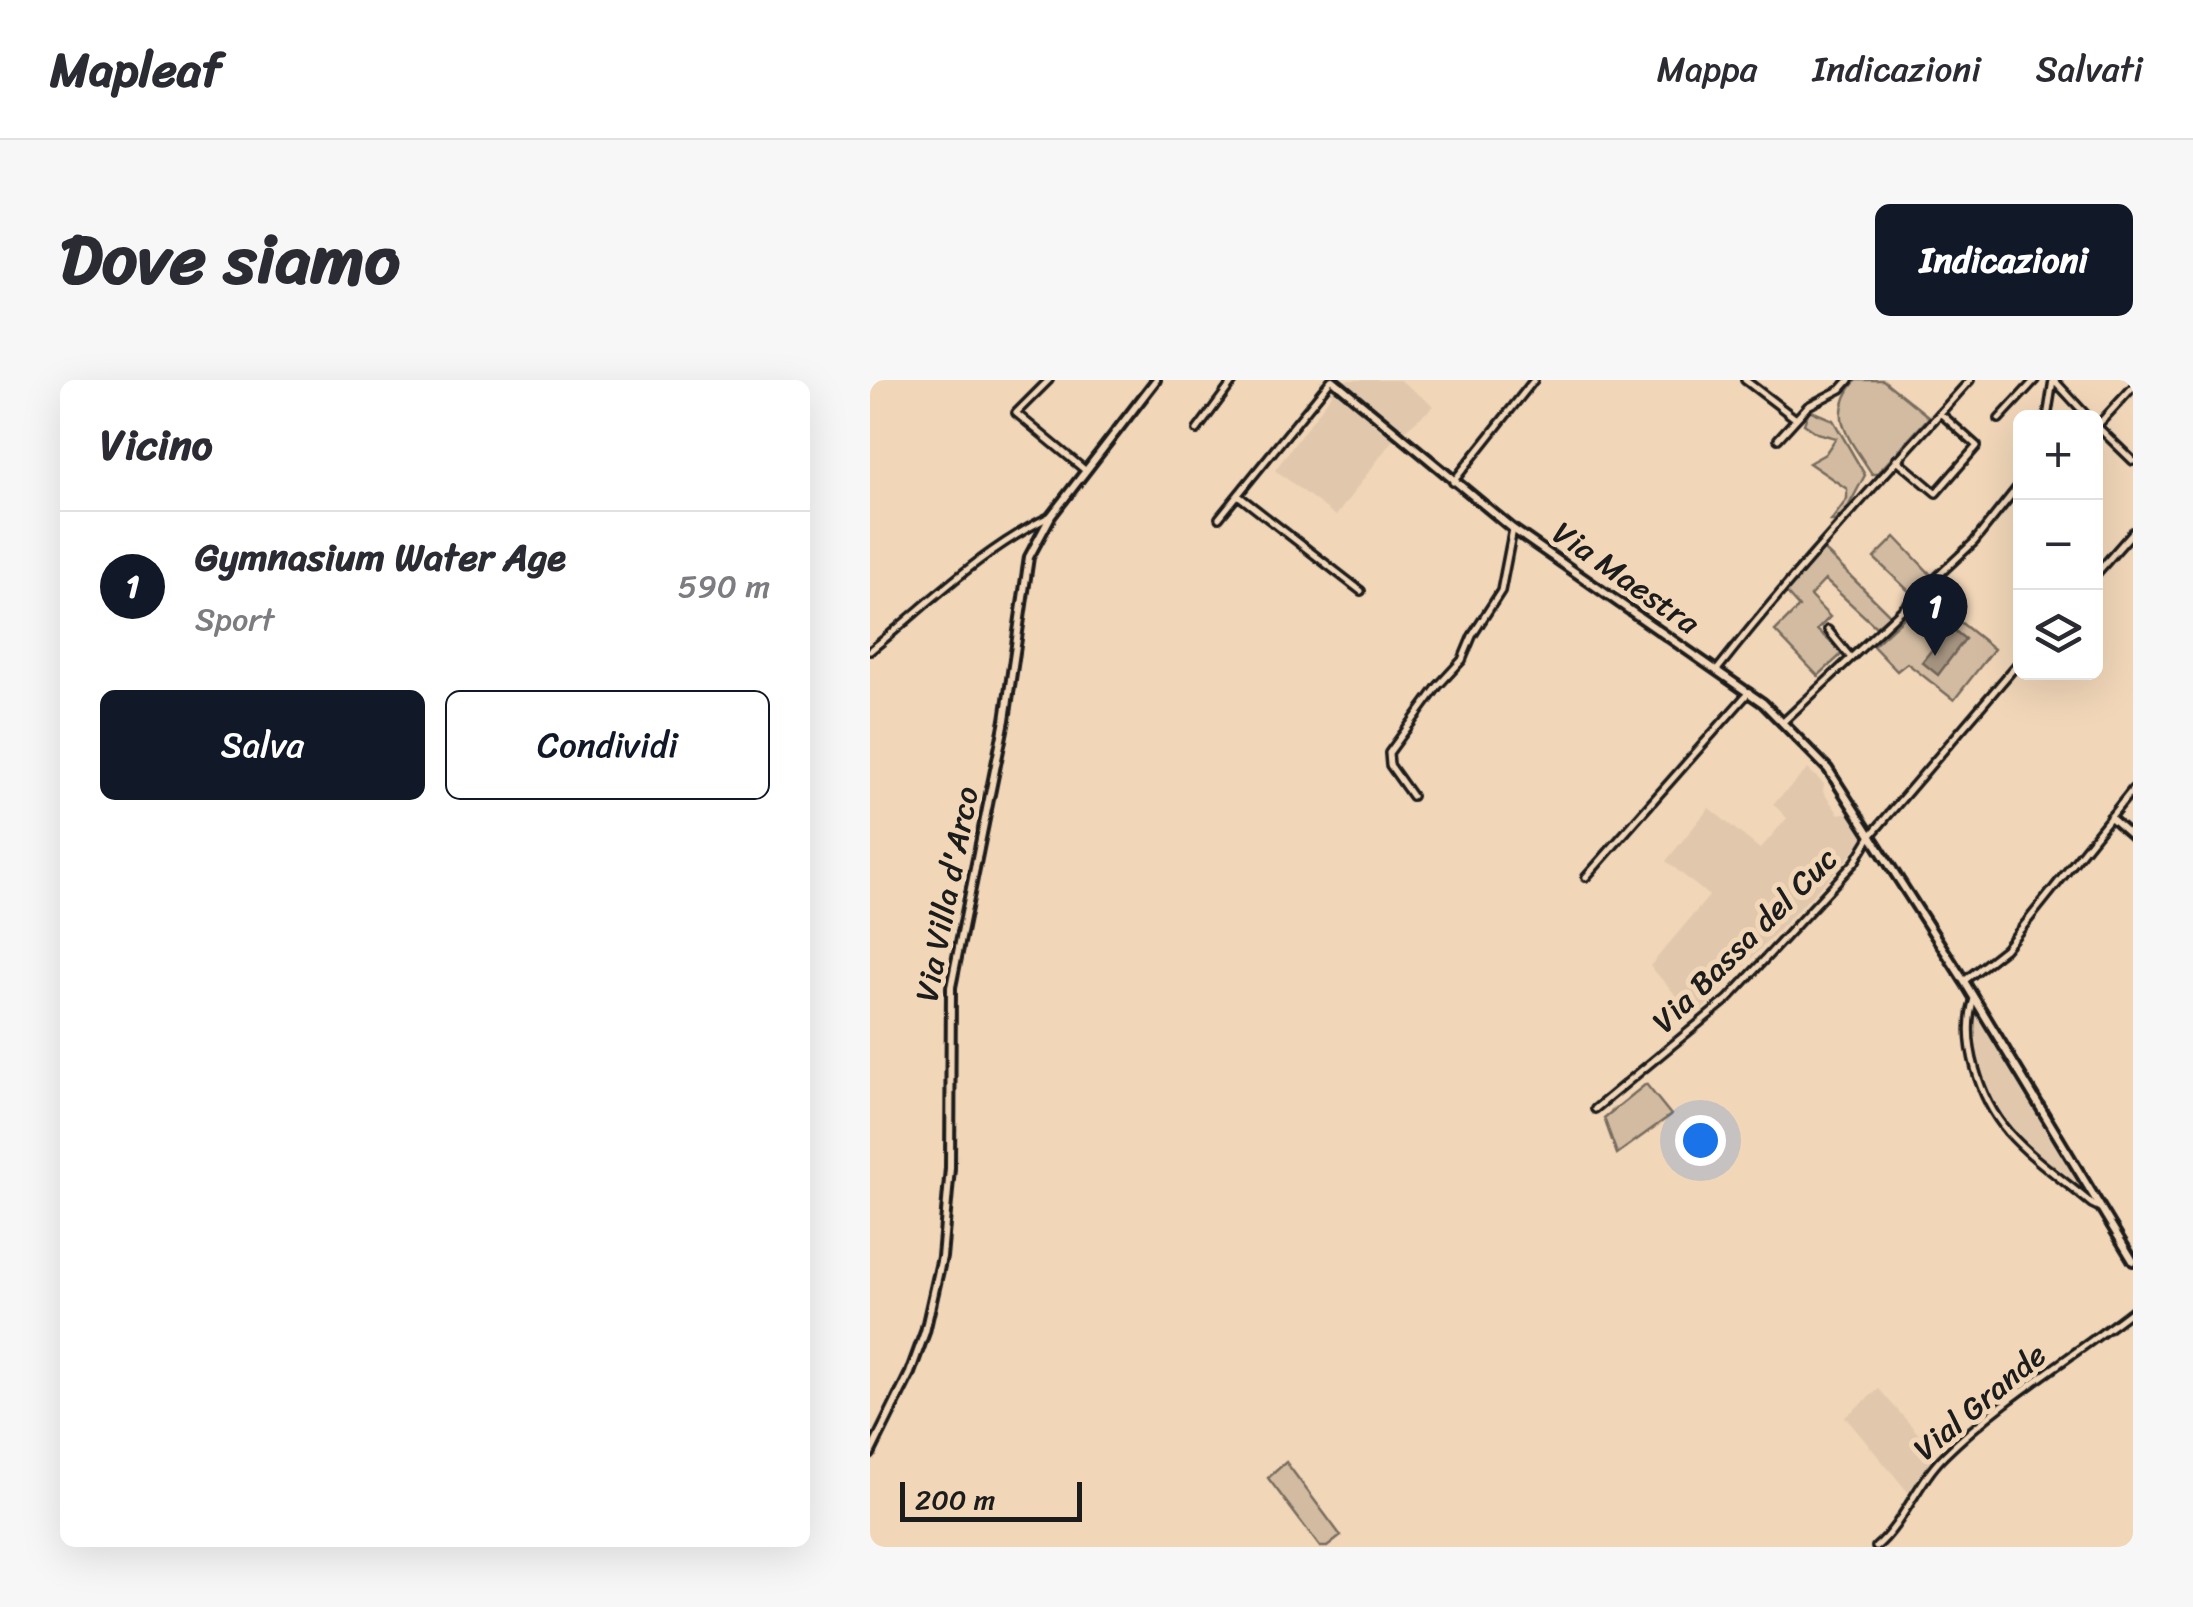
<!DOCTYPE html>
<html lang="it">
<meta charset="utf-8">
<style>
body{margin:0;font-family:Sriracha,sans-serif;background:#f7f7f7;color:#2b2b33}
.controls{position:absolute;right:30px;top:30px;display:grid;overflow:hidden;border-radius:15px;box-shadow:0 10px 40px #0002}
.controls button{width:90px;height:90px;display:grid;place-items:center;padding:0;border:0;border-bottom:2px solid #e1e1e2;background:#fff;color:#2b2b33;font:50px sans-serif}
.scale{position:absolute;left:30px;bottom:25px;width:182px;box-sizing:border-box;padding-left:10px;border:5px solid #1c1c1c;border-top:0;font-size:28px;line-height:35px;white-space:nowrap;color:#1c1c1c;-webkit-text-stroke:8px #f1d6b8;paint-order:stroke}
.you{position:absolute;left:830px;top:760px;width:35px;height:35px;margin:-25px;border:8px solid #fff;border-radius:50%;background:#1a73e8;box-shadow:0 0 0 15px #1a73e833}
.badge{display:grid;place-items:center;width:65px;height:65px;border-radius:50%;background:#111827;color:#fff;font-size:32px;font-weight:700}
.pin{position:absolute;translate:-50% -82px;filter:drop-shadow(0 2px 5px #0008)}
.pin::after{content:'';position:absolute;top:52px;width:35px;height:30px;background:inherit;clip-path:polygon(0 0,100% 0,50% 100%)}
.list{margin:0;padding:0;list-style:none}
h2{display:flex;justify-content:space-between;align-items:center;height:130px;margin:0;padding:0 40px;font-size:42px}
h2 small{font-size:32px;font-weight:400;color:#7c7c81}
.list li{display:grid;grid-template-columns:65px 1fr auto;gap:30px;align-items:center;box-sizing:border-box;height:150px;padding:0 40px;border-top:2px solid #e1e1e2}
.list b{display:block;font-size:38px;white-space:nowrap}
.list p{margin:0;font-size:32px;white-space:nowrap;color:#7c7c81}
.list em{font-size:32px;font-style:normal;color:#7c7c81}
.actions{display:flex;gap:20px;padding:30px 40px}
.actions a{flex:1;padding:22px 0;border:2px solid #111827;border-radius:15px;text-align:center;font-size:35px;color:#111827}
.actions .main{background:#111827;color:#fff}
.icon{flex:none;width:55px;height:55px;fill:none;stroke:currentColor;stroke-width:2;stroke-linecap:round;stroke-linejoin:round}
.map{position:relative;flex:none;width:1263px;height:1167px;overflow:hidden;border-radius:15px}
header{display:flex;align-items:center;gap:60px;box-sizing:border-box;height:140px;padding:0 50px;background:#fff;border-bottom:2px solid #e1e1e2}
header strong{font-size:48px}
nav{display:flex;gap:55px;margin-inline-start:auto;font-size:35px}
.intro{display:flex;align-items:center;justify-content:space-between;box-sizing:border-box;height:240px;padding:0 60px}
h1{margin:0;font-size:70px}
.button{padding:25px 45px;border-radius:15px;background:#111827;color:#fff;font-size:35px;font-weight:700}
main{display:flex;gap:60px;padding:0 60px}
aside{flex:1;background:#fff;border-radius:15px;box-shadow:0 10px 40px #0002}
.map>svg:first-child{display:block}
.built{fill:#e1c8ad}
.green{fill:#d2bba1;stroke:#776c5e;stroke-width:2.5}
.water{fill:#a59480;stroke:#6e6458;stroke-width:2.5}
.lines{fill:none;stroke-linecap:round;stroke-linejoin:round}
.street-casing{stroke:#1c1c1c;stroke-width:12}
.secondary-casing{stroke:#1c1c1c;stroke-width:14}
.street{stroke:#f1d6b8;stroke-width:5}
.secondary{stroke:#f1d6b8;stroke-width:6}
.labels{text-anchor:middle;dominant-baseline:central;stroke-width:10;stroke-linejoin:round;paint-order:stroke}
.street-label{font-size:32px;fill:#1c1c1c;stroke:#f1d6b8}
</style>
<header>
<strong>Mapleaf</strong>
<nav><a>Mappa</a><a>Indicazioni</a><a>Salvati</a></nav>
</header>
<div class="intro"><h1>Dove siamo</h1><a class="button">Indicazioni</a></div>
<main>
<aside>
<h2>Vicino<small></small></h2>
<ul class="list">
<li><span class="badge">1</span><div><b>Gymnasium Water Age</b><p>Sport</p></div><em>590 m</em></li>
</ul>
<div class="actions"><a class="main">Salva</a><a>Condividi</a></div>
</aside>
<div class="map">
<svg width="1263" height="1167" viewBox="0 0 1263 1167">
<rect width="100%" height="100%" fill="#f1d6b8"/>
<filter id="ink" filterUnits="userSpaceOnUse"><feTurbulence type="fractalNoise" baseFrequency=".01" numOctaves="2"/><feDisplacementMap in="SourceGraphic" scale="20" xChannelSelector="R" yChannelSelector="G"/><feConvolveMatrix kernelMatrix="1 2 1 2 8 2 1 2 1" color-interpolation-filters="sRGB"/></filter>
<g filter="url(#ink)">
<path class="built" d="M 449,0 L 530,0 L 564,26 L 521,62 L 466,136 L 405,90 L 462,14 Z
M 938,389 L 954,404 L 953,412 L 969,434 L 978,432 L 994,458 L 978,478 L 825,637 L 780,586 L 839,516 L 796,481 L 839,428 L 890,469 L 917,438 L 903,424 Z
M 1105,628 L 1216,813 L 1145,754 L 1130,735 L 1115,704 L 1107,675 Z
M 1009,1009 L 1068,1076 L 1038,1112 L 975,1037 Z"/>
<path class="green" d="M 986,0 L 1013,0 L 1059,37 L 1007,94 L 1002,94 C 981,60 955,37 986,0 Z
M 939,30 L 963,40 L 995,95 L 977,129 L 965,141 L 961,141 L 977,119 L 977,109 L 939,83 L 955,74 L 966,58 L 947,53 L 934,44 Z
M 1025,157 L 1064,198 L 1043,215 L 1004,178 Z
M 951,167 L 1020,235 L 1006,247 L 955,200 L 940,216 L 960,237 L 947,250 L 973,273 L 948,296 L 905,251 L 929,227 L 913,209 Z
M 1048,225 L 1070,247 L 1084,237 L 1124,269 L 1084,320 L 1037,283 L 1027,291 L 1003,266 Z
M 776,704 L 801,735 L 747,774 L 734,738 Z
M 416,1082 L 471,1156 L 457,1167 L 450,1167 L 398,1098 Z"/>
<path class="water" d="M 1080,247 L 1095,259 L 1068,295 L 1052,282 Z"/>
<g class="lines">
<g class="street-casing">
<path id="street" d="M 179,0 L 146,33 L 216,91
M 875,0 L 926,39
M 1184,0 L 1219,38
M 1177,38 L 1183,0
M 1129,39 L 1165,0
M 1227,46 L 1263,7
M 1228,47 L 1263,81
M 327,50 L 364,0
M 908,59 L 938,26 L 971,9 L 979,0
M 1026,79 L 1066,113 L 1107,66 L 1070,33
M 583,102 L 664,0
M 369,116 L 491,211
M 349,138 L 461,0
M 1226,194 L 1263,152
M 958,250 L 981,278
M 0,271 C 58,224 112,169 181,136
M 847,290 C 926,189 1014,96 1100,0
M 913,342 L 1104,162 L 1150,104
M 542,416 L 520,385 L 519,373 L 568,306 L 592,280 L 602,256 L 631,211 L 643,149
M 1240,437 L 1263,457
M 716,497 L 879,312
M 1094,601 L 1135,569 L 1263,409
M 1104,619 C 1090,661 1110,719 1138,752 C 1162,779 1195,801 1222,824 L 1230,828
M 725,729 L 858,619 L 985,482 L 1002,454 L 1150,281
M 1006,1167 C 1034,1143 1047,1102 1075,1075 C 1132,1019 1200,979 1263,930"/>
</g>
<g class="secondary-casing">
<path id="secondary" d="M 463,0 L 643,149 L 893,323 L 958,389 L 1094,601 L 1263,881
M 0,1074 L 40,993 L 55,952 L 72,877 L 80,788 L 81,607 L 135,340 L 159,177 L 181,136 L 286,0"/>
</g>
<use href="#street" class="street"/>
<use href="#secondary" class="secondary"/>
</g>
</g>
<g class="labels">
<g class="street-label">
<text transform="translate(756 198) rotate(35)">Via Maestra</text>
<text transform="translate(77 514) rotate(-79)">Via Villa d'Arco</text>
<text transform="translate(875 560) rotate(-45)">Via Bassa del Cuc</text>
<text transform="translate(1110 1022) rotate(-40)">Vial Grande</text>
</g>
</g>
</svg>
<div class="controls">
<button>+</button>
<button>−</button>
<button><svg class="icon" aria-label="layers" viewBox="0 0 24 24"><path d="M12 4l9 5-9 5-9-5zM3 14l9 5 9-5"/></svg></button>
</div>
<div class="scale">200 m</div>
<div class="you"></div>
<div class="pin badge" style="left:1065px;top:276px">1</div>
</div>
</main>
